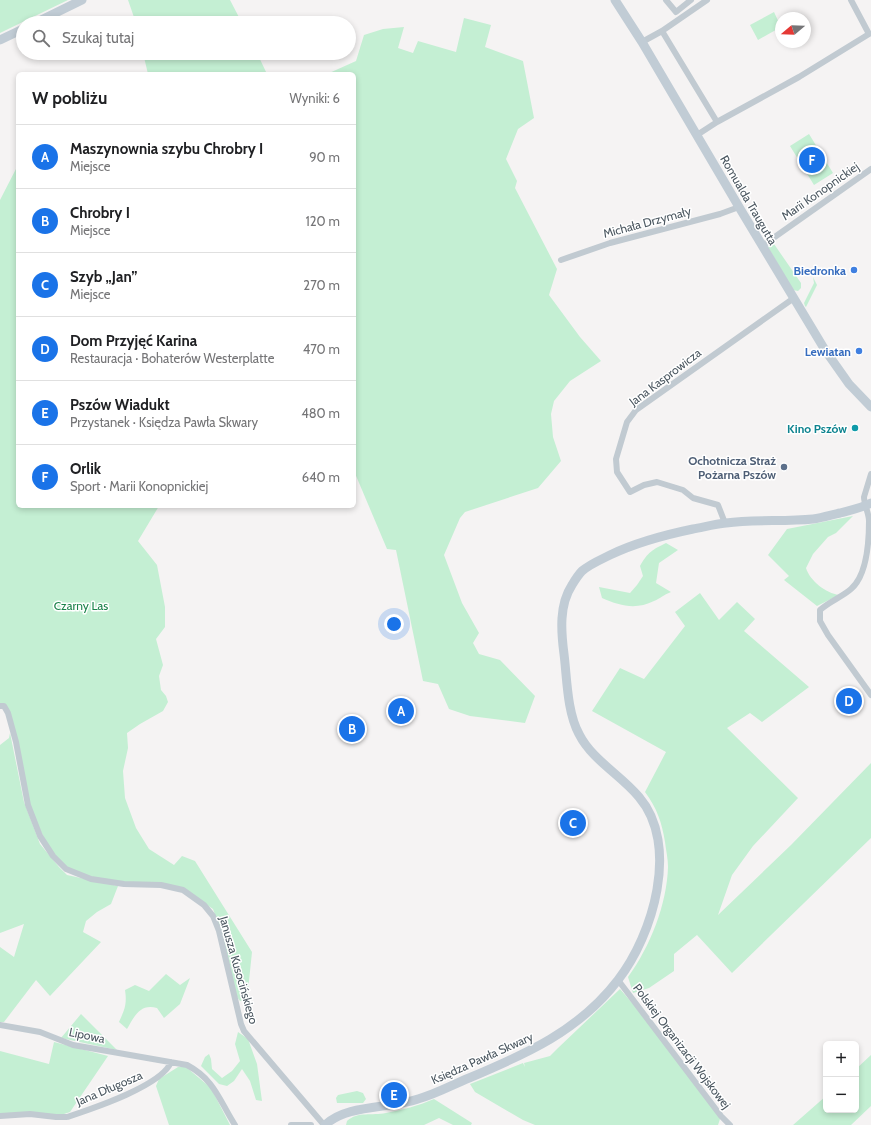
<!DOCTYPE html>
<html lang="pl">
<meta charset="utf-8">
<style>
body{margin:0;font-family:Cabin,sans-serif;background:#f6f6f6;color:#202124}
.controls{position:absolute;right:12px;bottom:12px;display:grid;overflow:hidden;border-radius:6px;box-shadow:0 2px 6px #0003}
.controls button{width:36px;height:36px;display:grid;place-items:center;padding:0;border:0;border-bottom:1px solid #e0e0e0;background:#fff;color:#202124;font:20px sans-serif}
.compass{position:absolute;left:775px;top:12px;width:36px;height:36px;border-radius:50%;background:#fff;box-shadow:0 2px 6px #0003;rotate:251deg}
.you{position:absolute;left:394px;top:624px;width:14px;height:14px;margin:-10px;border:3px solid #fff;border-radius:50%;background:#1a73e8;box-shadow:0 0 0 6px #1a73e833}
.badge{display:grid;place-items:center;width:26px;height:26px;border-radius:50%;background:#1a73e8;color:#fff;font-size:13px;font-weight:700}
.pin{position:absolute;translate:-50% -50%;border:2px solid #fff;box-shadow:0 1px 4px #0006}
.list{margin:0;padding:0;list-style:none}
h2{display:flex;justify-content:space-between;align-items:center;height:52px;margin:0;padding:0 16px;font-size:17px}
h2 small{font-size:13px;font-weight:400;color:#757577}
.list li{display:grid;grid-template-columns:26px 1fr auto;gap:12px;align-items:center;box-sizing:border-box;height:64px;padding:0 16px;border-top:1px solid #e0e0e0}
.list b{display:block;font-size:15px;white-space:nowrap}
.list p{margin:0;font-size:13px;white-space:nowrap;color:#757577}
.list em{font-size:13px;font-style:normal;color:#757577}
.icon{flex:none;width:22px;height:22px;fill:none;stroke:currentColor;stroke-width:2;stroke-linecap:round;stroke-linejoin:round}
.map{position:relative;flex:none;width:871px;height:1125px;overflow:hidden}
.search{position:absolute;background:#fff;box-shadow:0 2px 6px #0003;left:16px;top:16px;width:340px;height:44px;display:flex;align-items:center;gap:10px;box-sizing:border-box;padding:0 14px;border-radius:22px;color:#757577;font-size:15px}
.panel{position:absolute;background:#fff;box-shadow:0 2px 6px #0003;left:16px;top:72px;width:340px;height:436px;border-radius:6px}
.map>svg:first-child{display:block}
.green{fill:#c4efd3}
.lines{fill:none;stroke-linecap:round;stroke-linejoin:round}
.street{stroke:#c1cad1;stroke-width:6}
.secondary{stroke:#c1ccd5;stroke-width:9}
.shop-dot{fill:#3f7fe0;stroke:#fff;stroke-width:1.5}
.culture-dot{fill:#0f9aa8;stroke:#fff;stroke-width:1.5}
.service-dot{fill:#5c6f8a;stroke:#fff;stroke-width:1.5}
.labels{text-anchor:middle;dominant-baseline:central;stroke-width:3;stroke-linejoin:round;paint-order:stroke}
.street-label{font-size:12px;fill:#4b5760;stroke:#fff}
.shop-label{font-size:12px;font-weight:bold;fill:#366cbe;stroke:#fff;text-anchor:end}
.culture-label{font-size:12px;font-weight:bold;fill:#0d838f;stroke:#fff;text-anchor:end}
.service-label{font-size:12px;font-weight:bold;fill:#4e5e75;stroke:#fff;text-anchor:end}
.park-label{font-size:12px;fill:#1b824a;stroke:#fff}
</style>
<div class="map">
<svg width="871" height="1125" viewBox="0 0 871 1125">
<rect width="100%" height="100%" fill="#f5f3f3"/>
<path class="green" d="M 0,0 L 68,0 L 0,33 Z
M 128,0 L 230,0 L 242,23 L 136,23 Z
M 774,12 L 781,27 L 758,40 L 750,25 Z
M 464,18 L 491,25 L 485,47 L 523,61 L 534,118 L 518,129 L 506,159 L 517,181 L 515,188 L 557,269 L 549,295 L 580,337 L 601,361 L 570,381 L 554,401 L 551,414 L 553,437 L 561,461 L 538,488 L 465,512 L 460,518 L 444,555 L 462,603 L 479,633 L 473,643 L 479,654 L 500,660 L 535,696 L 525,723 L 470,716 L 449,709 L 438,684 L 423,681 L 396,550 L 387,549 L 354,471 L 354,74 L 327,74 L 356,61 L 364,35 L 383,29 L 404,27 L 398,48 L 413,53 L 418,41 L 456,52 Z
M 143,53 L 257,53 L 267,74 L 148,74 Z
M 809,134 L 833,173 L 814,185 L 790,146 Z
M 18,165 L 18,506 L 159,506 L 138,541 L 157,565 L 165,607 L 165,627 L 156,639 L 163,665 L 159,676 L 161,690 L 166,696 L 168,702 L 163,711 L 140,724 L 127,733 L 128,748 L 123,771 L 125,798 L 136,828 L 149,849 L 174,865 L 182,856 L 195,861 L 252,952 L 247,1000 L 240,1001 L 237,997 L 220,929 L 213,909 L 183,889 L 92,878 L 67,869 L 53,856 L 28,805 L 8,713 L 0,706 L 0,200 Z
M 771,244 L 774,244 L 801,283 L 801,288 L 798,291 L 793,290 L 768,247 Z
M 813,277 L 817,285 L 806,307 L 805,306 L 804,303 L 814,283 Z
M 853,516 L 836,533 L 828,537 L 813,554 L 806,568 C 810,581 826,593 839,595 L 817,606 L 784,580 L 789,576 L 768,555 L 787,529 Z
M 666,543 L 678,550 L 659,563 L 656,583 L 671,592 C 663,595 661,598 654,601 C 636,610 620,606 602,598 L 599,587 L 630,593 L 637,585 L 643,576 L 640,566 C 648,552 652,550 666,543 Z
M 700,593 L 719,620 L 737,602 L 755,619 L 744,631 L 809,687 L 762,722 L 750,713 L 727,728 L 798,798 L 753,846 L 732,875 L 718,915 L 791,845 L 871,763 L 871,838 L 732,973 L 697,935 L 674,954 L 674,971 L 649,988 L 633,993 L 628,977 C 650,947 667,904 668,867 C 668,859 666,850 665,842 C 662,823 657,808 645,792 L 666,752 L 592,711 L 620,668 L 644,679 L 685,626 L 675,612 Z
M 10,733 L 24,802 L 40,844 L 59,867 L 67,875 L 118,886 L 111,904 L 97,912 L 86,921 L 83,932 L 101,942 L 50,996 L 36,980 L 4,1022 L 0,1022 L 0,947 L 14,957 L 24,924 L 0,933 L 0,745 L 9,738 Z
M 166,974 L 180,985 L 190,978 L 180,1004 L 164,1018 L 157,1008 C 140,1003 134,1017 127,1029 L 119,1022 C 125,1009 127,1004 125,990 L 135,985 L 149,991 Z
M 620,989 L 665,1041 L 721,1116 L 718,1125 L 535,1125 L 523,1120 L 475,1092 L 470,1084 L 523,1063 L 525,1067 L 524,1063 L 550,1056 L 558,1048 Z
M 81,1014 L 117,1050 L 61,1038 Z
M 238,1032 L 248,1039 L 257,1064 L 262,1101 L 256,1100 L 250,1081 L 242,1069 L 234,1081 L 227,1086 L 219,1084 L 201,1066 L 205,1057 L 209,1054 L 211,1059 L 212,1069 L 222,1078 L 232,1071 L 240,1061 L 235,1044 Z
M 54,1042 L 108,1056 L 70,1112 L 61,1115 L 0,1113 L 0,1051 L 49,1064 Z
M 871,1055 L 871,1106 L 851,1125 L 793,1125 L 826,1096 L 826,1110 L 856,1110 L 856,1069 Z
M 178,1067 L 186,1067 L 211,1088 L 230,1125 L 169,1125 L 156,1086 L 159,1079 Z
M 357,1091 L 363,1093 L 366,1099 L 363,1103 L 337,1103 L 336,1098 L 338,1095 Z
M 434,1099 L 472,1123 L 471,1125 L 453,1125 L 439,1118 L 424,1125 L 346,1125 L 347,1121 C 358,1111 372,1116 386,1113 C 402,1110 418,1106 434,1099 Z"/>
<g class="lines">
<path class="street" d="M 666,0 L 676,12 L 691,0
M 662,31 L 717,122
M 642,42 L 662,31 L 707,0
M 697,135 L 717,122 L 799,77 L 869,34 L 851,0
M 762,246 L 871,169
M 561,260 L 610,243 L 720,214 L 739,207
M 871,474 L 864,497 C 864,505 869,513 869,521 C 869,540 867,575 851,589 C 842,597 830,601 820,610 L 820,621 L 828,635 L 871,695
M 725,523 L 718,505 L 693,498 L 683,490 L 657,482 L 644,485 L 630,492 L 617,472 L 616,459 L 627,422 L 636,410 L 794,298
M 0,706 L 4,706 L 8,713 L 16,742 L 28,805 L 40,836 L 53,856 L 66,869 L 91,879 L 124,884 L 161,885 L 183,890 L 204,905 L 213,916 L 219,931 L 241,1024 L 244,1031 L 324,1125
M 618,980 L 721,1116 L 730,1125
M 0,1025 L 40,1032 L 73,1045 L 187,1065 C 215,1080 219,1100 235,1125
M 0,1116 L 30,1114 L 56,1117 L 67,1117 C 91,1109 162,1086 171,1062
M 291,1125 L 311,1125"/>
<path class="secondary" d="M 615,0 L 642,42 L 739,207 L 825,350 L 849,384 L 871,407
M 35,23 L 82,0
M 0,40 L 23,29
M 325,1125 C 347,1104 389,1109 418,1099 C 436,1094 452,1085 469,1078 C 526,1054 579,1031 618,980 C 653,935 680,845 639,797 C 621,775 592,760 579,734 C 567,712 567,678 564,654 C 561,631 559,605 572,585 C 575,580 578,575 582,571 C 590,564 600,560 610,555 C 637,542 664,535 693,529 C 704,527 715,524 726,523 C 754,519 784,522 813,519 C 822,518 831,515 840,513 C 851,510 861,508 871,503"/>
</g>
<g class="shop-dot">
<circle cx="854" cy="270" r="4"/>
<circle cx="859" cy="351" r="4"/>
</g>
<circle class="culture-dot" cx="855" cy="428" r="4"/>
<circle class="service-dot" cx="784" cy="467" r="4"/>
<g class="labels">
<g class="street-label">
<text transform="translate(820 191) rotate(-35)">Marii Konopnickiej</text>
<text transform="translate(749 200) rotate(60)">Romualda Traugutta</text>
<text transform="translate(647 222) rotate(-15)">Michała Drzymały</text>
<text transform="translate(665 377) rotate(-37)">Jana Kasprowicza</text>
<text transform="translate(239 970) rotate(74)">Janusza Kusocińskiego</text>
<text transform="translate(87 1035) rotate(12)">Lipowa</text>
<text transform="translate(682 1046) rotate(53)">Polskiej Organizacji Wojskowej</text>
<text transform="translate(482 1058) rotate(-24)">Księdza Pawła Skwary</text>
<text transform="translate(109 1088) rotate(-23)">Jana Długosza</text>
</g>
<g class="shop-label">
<text x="846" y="270">Biedronka</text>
<text x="851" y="351">Lewiatan</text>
</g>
<g class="culture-label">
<text x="847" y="428">Kino Pszów</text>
</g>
<g class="service-label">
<text x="776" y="460">Ochotnicza Straż<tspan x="776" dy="14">Pożarna Pszów</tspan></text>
</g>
<g class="park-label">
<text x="81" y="605">Czarny Las</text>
</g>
</g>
</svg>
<div class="controls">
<button>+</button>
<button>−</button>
</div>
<svg class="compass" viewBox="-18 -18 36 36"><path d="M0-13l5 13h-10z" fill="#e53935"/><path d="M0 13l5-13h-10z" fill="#757577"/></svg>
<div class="you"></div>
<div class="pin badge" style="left:401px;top:711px">A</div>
<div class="pin badge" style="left:352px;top:729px">B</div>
<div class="pin badge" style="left:573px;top:823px">C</div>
<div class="pin badge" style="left:849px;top:701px">D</div>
<div class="pin badge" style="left:394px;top:1095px">E</div>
<div class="pin badge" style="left:812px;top:160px">F</div>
<div class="search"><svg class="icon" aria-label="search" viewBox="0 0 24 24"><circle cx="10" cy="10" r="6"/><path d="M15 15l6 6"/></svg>Szukaj tutaj</div>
<section class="panel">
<h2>W pobliżu<small>Wyniki: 6</small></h2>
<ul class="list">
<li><span class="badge">A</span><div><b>Maszynownia szybu Chrobry I</b><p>Miejsce</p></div><em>90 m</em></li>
<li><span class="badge">B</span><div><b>Chrobry I</b><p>Miejsce</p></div><em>120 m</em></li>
<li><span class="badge">C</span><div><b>Szyb „Jan”</b><p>Miejsce</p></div><em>270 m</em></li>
<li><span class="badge">D</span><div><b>Dom Przyjęć Karina</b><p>Restauracja · Bohaterów Westerplatte</p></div><em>470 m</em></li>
<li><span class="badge">E</span><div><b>Pszów Wiadukt</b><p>Przystanek · Księdza Pawła Skwary</p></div><em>480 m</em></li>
<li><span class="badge">F</span><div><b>Orlik</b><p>Sport · Marii Konopnickiej</p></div><em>640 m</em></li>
</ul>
</section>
</div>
